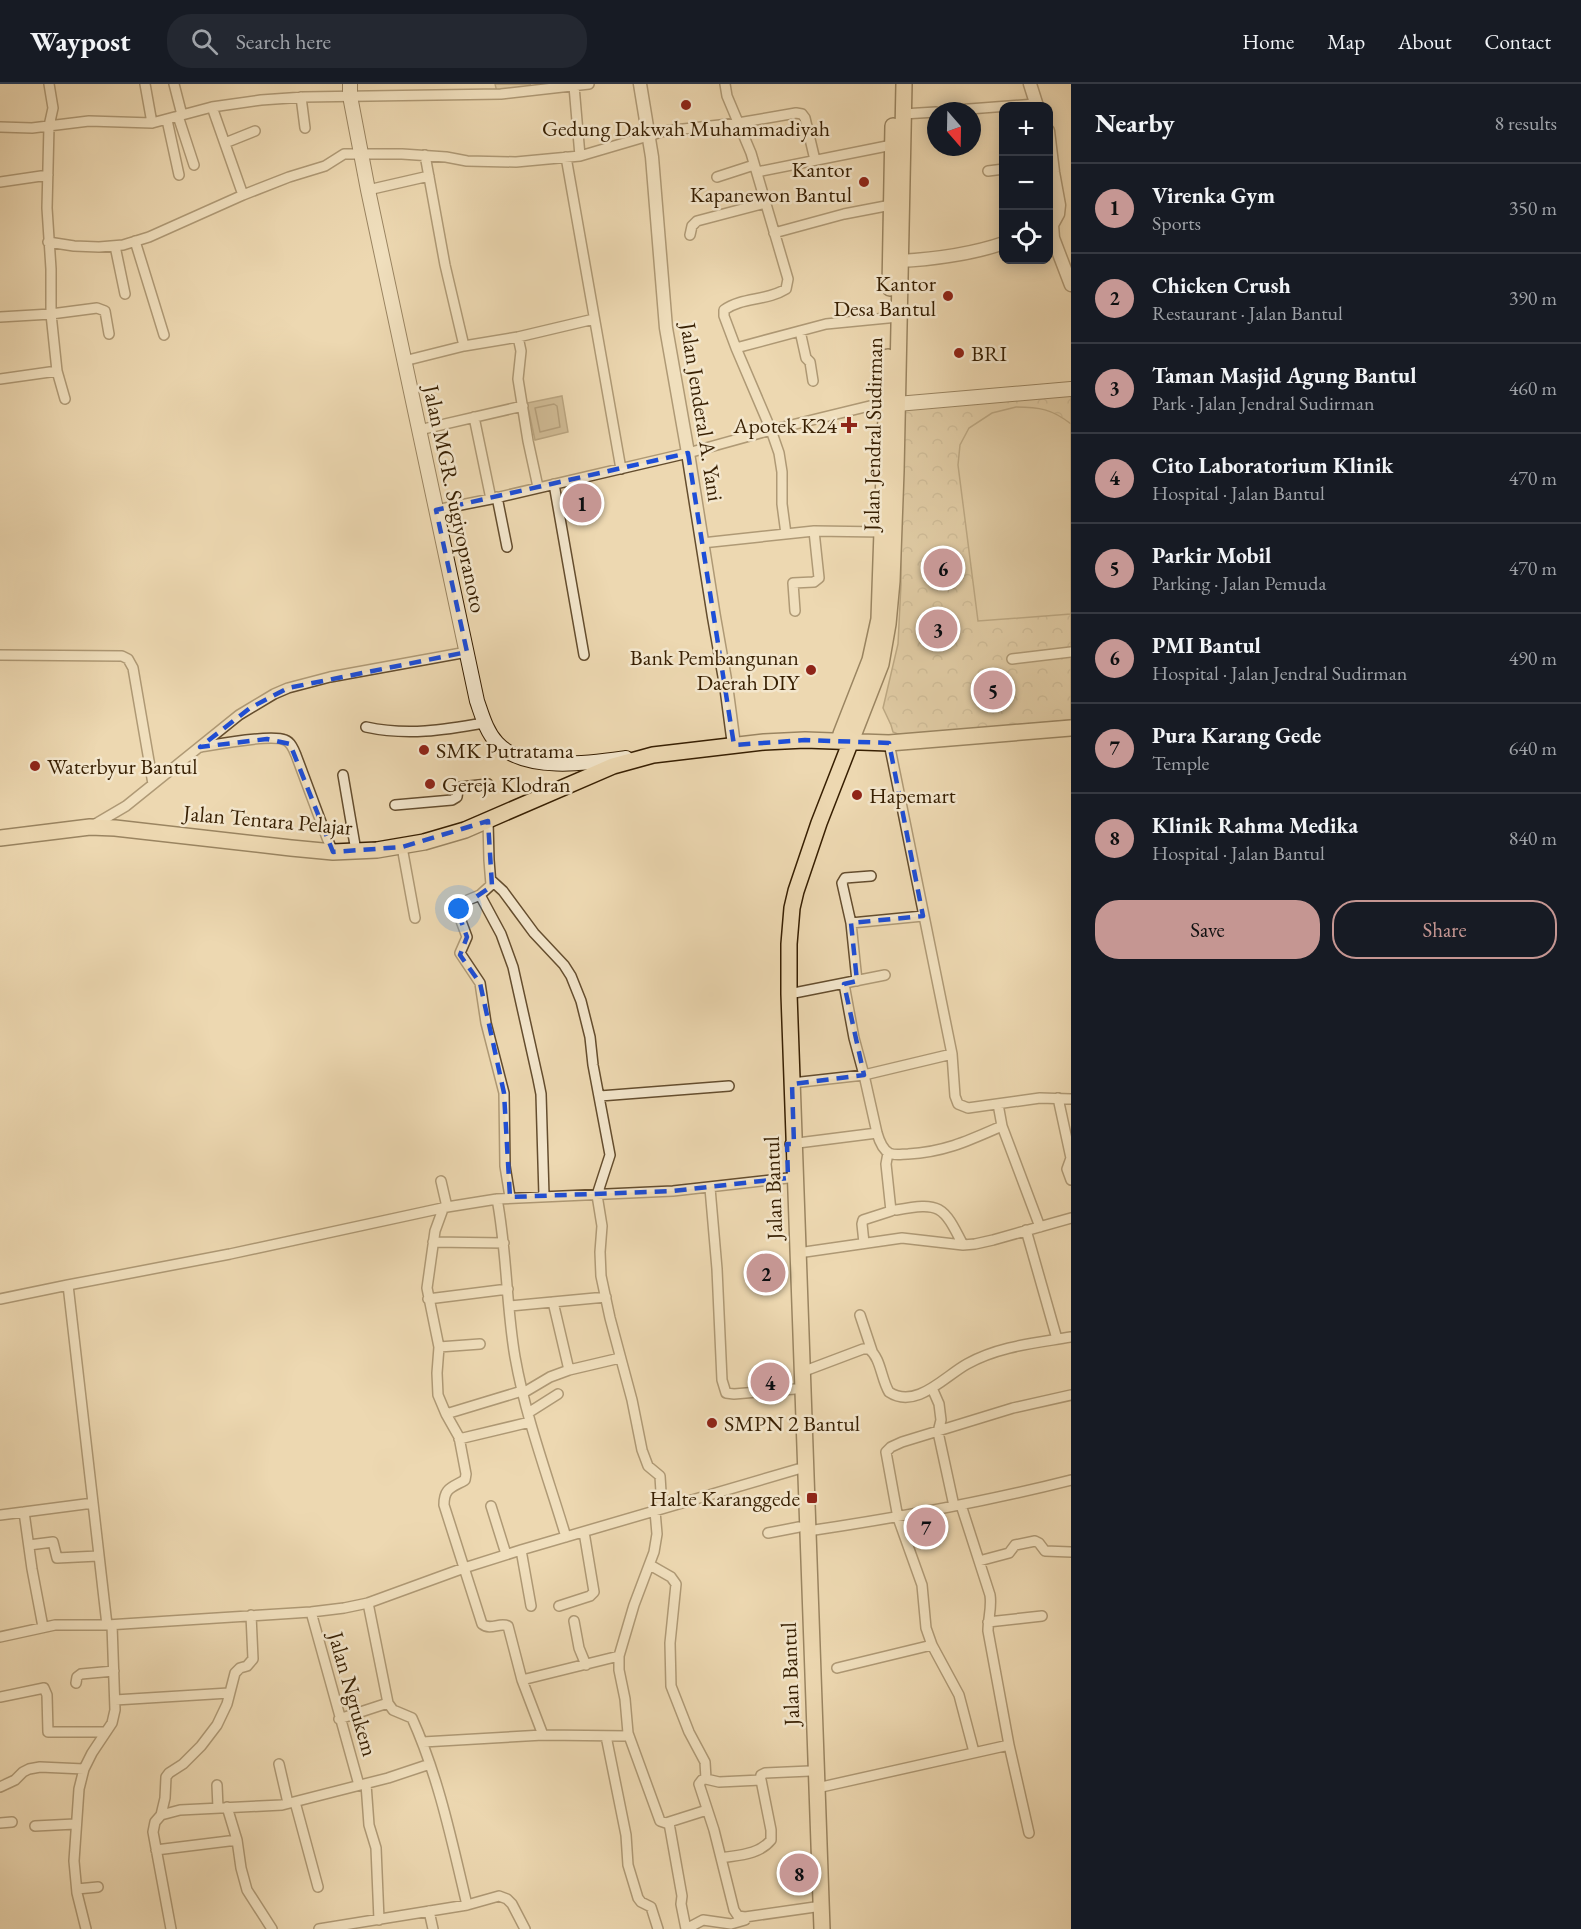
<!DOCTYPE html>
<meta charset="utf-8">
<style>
body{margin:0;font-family:"EB Garamond",serif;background:#242831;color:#f1f3f6}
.controls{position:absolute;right:18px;top:18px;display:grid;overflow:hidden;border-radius:12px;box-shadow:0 3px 15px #0003}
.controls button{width:54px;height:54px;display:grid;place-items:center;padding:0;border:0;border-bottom:2px solid #363941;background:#171b24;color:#f1f3f6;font:30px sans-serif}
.compass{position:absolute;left:927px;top:18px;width:54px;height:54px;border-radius:50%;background:#171b24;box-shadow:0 3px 15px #0003;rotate:160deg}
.you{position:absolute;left:459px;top:825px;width:21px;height:21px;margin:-15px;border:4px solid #fff;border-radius:50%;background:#1a73e8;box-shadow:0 0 0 9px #1a73e833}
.badge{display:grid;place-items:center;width:39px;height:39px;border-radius:50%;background:#c59692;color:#111;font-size:20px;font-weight:700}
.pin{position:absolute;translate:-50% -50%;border:3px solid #fff;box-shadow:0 2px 6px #0006}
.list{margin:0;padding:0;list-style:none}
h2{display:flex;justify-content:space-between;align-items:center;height:78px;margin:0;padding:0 24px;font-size:26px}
h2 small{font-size:20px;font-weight:400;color:#9ea1a6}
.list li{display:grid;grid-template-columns:39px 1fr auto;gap:18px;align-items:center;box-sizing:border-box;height:90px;padding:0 24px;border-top:2px solid #363941}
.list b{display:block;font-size:22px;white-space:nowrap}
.list p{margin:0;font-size:20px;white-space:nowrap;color:#9ea1a6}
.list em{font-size:20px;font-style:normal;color:#9ea1a6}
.actions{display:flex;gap:12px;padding:18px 24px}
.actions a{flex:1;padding:14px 0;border:2px solid #c59692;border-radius:24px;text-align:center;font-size:21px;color:#c59692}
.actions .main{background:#c59692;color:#111}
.icon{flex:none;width:33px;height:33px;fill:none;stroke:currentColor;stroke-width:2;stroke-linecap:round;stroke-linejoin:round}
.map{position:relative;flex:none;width:1071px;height:1845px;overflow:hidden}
header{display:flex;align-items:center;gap:36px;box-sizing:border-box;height:84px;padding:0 30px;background:#171b24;border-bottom:2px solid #363941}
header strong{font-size:28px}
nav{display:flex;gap:33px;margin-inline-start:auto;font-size:21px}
.search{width:420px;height:54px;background:#242831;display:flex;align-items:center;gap:15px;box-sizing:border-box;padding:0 21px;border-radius:24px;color:#9ea1a6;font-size:22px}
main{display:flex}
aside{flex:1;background:#171b24}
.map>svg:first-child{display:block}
.cemetery{fill:url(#cemetery-stones);stroke:#826c4a;stroke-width:1.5}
.park{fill:url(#park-crowns);stroke:#826c4a;stroke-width:1.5}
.pitch{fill:#ceb993;stroke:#826c4a;stroke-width:1.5}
.water{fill:#af9976;stroke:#7f6848;stroke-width:1.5}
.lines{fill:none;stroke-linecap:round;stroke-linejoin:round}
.shore{stroke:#735c3c;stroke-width:1.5}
.minor-casing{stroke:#644d2e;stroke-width:12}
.tertiary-casing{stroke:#644d2e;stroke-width:15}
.secondary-casing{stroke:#371f02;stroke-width:16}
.primary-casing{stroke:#371f02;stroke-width:18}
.minor{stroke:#f3e6cc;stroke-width:9}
.tertiary{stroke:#f3e6cc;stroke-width:12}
.secondary{stroke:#f3e6cc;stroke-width:14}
.primary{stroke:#edd8b1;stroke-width:15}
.marked{fill:none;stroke:#1d4ed8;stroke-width:4.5;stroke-dasharray:12 8;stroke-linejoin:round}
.poi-dot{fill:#8f2418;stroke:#f3e6cc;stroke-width:2}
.labels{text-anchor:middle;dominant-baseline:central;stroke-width:5;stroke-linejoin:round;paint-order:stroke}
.poi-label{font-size:22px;fill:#371f02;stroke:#f3e6cc;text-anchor:start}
.street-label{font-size:22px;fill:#371f02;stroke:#f3e6cc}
</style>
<header>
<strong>Waypost</strong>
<div class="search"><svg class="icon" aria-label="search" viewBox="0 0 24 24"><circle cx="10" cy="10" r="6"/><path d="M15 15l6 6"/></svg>Search here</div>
<nav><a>Home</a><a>Map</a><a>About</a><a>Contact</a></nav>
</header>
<main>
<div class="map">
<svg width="1071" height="1845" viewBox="0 0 1071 1845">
<defs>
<pattern id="cemetery-stones" width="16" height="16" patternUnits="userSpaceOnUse" patternTransform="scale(1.5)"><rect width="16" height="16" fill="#ceb993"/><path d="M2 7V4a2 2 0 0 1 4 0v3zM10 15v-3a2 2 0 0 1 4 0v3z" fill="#a89676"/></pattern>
<pattern id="park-crowns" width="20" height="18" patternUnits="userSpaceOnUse" patternTransform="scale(1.5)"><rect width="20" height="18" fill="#ceb993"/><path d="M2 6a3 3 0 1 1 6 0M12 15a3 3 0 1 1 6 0" fill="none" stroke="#a89676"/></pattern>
</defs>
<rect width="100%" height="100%" fill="#edd8b1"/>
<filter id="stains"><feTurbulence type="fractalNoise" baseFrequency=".00333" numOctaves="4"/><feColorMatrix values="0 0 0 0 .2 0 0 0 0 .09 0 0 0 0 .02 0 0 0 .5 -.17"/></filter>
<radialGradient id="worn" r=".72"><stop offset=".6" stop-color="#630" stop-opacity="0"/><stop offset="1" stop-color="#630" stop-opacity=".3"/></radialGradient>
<path class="cemetery" d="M 495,0 L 530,0 L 531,4 L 497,8 Z"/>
<path class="park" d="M 1071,305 L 1071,636 L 900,651 L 893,648 L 891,641 L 883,624 L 898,560 L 901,500 L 899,321 Z"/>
<path class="pitch" d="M 1016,323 C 1039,323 1052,325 1071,340 L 1071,530 L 978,537 L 958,381 L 960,361 L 969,344 L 992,329 Z"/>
<path class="water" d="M 562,312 L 568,348 L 535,356 L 527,319 Z"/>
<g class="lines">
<path class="shore" d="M 554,320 L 557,322 L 560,343 L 540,348 L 535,324 Z"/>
<g class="minor-casing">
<path id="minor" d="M 49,0 L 53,24 L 49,42 L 47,124 L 51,185 L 51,230 L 57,287 L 65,315
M 145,0 L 152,39
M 174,0 L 182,31
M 725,0 L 727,12 L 751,69 L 788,195 L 786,205 C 767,217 742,213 724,226 L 724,232 L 736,264 L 771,346 L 779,369 L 782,388 L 782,420 L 786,450
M 574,2 L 580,72
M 301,13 L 305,44
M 943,27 L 1035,20
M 903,30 L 936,28
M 178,32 L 194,81
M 167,36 L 179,91
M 0,43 L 32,44 L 89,37 L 152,39 L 212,23 L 261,16 L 304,13 L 501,10 L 589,0
M 225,59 L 255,47
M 425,71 L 445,181 L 464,262
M 566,73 L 621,385
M 988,87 L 1004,85
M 757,88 L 892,61
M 717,93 L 754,81
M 0,98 L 48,91
M 368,106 L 429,92
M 243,111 L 289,93 L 325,82 L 344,70 L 402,70 L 446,73 L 467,77 L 516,78 L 580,72 L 665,47 L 738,39 L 796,29 L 802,30 L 805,34 L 815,76
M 774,149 L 844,130 L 891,121
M 690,151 L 692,142 L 697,137 L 765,119
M 135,157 L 164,251
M 48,158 L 74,162 L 99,163 L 123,161 L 149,153 L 243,111 L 212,23
M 115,162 L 125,210
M 0,233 L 51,230 L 97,224 L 105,227 L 109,250
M 800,247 L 806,274 L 810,278 L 813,297
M 518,253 L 521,267 L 518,295 L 528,357 L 538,403
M 736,264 L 826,240 L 898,233
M 404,277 L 464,262 L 518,253 L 594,235
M 0,295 L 57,287
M 474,333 L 491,415
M 419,346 L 523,322
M 554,400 L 584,571
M 497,413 L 507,463
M 436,426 L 491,415 L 688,369 L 771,346 L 886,318
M 702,459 L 814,447 L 883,448
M 795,527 L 793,499 L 814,498 L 819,494 L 814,447
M 0,571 L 122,572 L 128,575 L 133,584 L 153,700
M 1012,575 L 1071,568
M 366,643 C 407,652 444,646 484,639
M 889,659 L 952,970 L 955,1012 L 958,1020 L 968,1024 L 1040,1014 L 1071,1015
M 201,663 C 218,660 271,650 285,656 C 291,658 294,666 296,671 L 327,754 L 333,768
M 343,691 L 356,767
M 395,721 L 452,716 L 457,713 L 458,706 L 460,703 L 488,700
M 488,737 L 489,776 L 491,801 L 480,811 L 501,850 L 513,883 L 538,995 L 541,1010 L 544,1112
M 92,742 L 126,722 L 239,631 L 274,610 L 288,604 L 330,593 L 467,568
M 402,763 L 415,834
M 491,796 L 503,807 L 534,849 L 564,881 L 571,892 L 581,917 L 590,953 L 593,981 L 610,1071 L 597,1111 L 602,1142 L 600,1168 L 601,1192 L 610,1234 L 632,1316 L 642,1366 L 648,1382 L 660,1392 L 662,1424
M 480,811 L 468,816 L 457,826 L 467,853 L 460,869 L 480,899 L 486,939 L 504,1009 L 505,1082 L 510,1113
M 851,839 L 923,832
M 857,897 L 851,839 L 842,799 L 845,794 L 871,792
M 844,900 L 854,954 L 864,991 L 877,1049 C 879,1056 882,1065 889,1069 C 895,1072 902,1070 908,1070 C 945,1068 970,1056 1002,1042
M 789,910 L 885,891
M 792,999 L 864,991 L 952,970
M 600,1012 L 729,1002
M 1058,1014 L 1071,1074 L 1067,1085 L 1071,1096
M 998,1020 L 1002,1042 L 1040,1143
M 790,1060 L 877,1049
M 441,1097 L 447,1123
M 710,1104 L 717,1185 L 722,1296 L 726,1309 L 734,1310 L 795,1305
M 497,1115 C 507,1167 506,1221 515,1273 C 526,1335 548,1393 566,1453
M 443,1125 L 435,1147 L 427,1204 L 439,1263 L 437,1289 L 438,1311 L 446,1330 L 459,1353 L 466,1390 L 465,1396 C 451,1404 444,1404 444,1421 L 482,1540 C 491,1547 499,1538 508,1542 L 522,1596 L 543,1651
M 896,1126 C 940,1118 943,1121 963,1161
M 1026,1146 L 1057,1255
M 433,1158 L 504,1159
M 864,1159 L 862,1140 L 863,1136 L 891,1127 L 886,1080 L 888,1069
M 798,1169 L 902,1154 L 963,1161 L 975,1160 L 993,1156 L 1071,1134
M 0,1215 L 68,1201
M 428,1215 L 508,1205
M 510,1222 L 606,1213
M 860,1231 L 872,1267
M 439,1263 L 480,1260
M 569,1286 L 620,1274
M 802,1288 L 863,1265 L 869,1265 C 881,1274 881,1295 889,1308 C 916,1326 945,1292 967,1280 C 999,1262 1036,1259 1071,1253
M 932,1304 L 939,1320 L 941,1336 L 938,1348 L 954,1422
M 523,1309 L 550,1293 L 569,1286 L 553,1218
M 528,1329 L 558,1310
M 446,1330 L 522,1307
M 459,1355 L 530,1338
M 961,1421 L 990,1511 C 992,1524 988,1534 988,1547 L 1009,1661 L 1029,1749
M 491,1422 L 506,1470
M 655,1427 L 657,1450 L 654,1468 L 634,1521 L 619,1572 L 619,1586 L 625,1615 L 628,1649 L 660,1737 L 666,1739 L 707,1726
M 24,1428 L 93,1419
M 0,1431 L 24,1428 L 32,1485 L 43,1543
M 808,1447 C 896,1434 984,1418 1071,1396
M 768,1449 L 799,1443
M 29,1461 L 53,1458 L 57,1474 L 98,1472
M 521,1466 L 531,1522
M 979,1477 L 1009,1469 L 1015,1461 L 1035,1457 L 1039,1459 L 1045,1467 L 1071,1468
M 650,1481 L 671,1493 L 676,1500 L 670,1559 L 671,1602 L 689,1648 L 705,1678 L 706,1695 L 702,1696 L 699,1700 L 714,1746 L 734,1826 L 738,1832 L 745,1833 L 815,1823
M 368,1519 L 388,1619 L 393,1626 L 412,1634 C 439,1694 452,1758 467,1821
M 559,1522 L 590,1512 L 594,1508 L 584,1448
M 311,1528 L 359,1701
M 574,1537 L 579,1564 L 586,1581
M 988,1538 L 1042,1532
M 107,1541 L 68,1201 L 230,1170 L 447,1123 L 497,1115 L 673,1107 L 788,1094
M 0,1553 L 55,1541 L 107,1541 L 311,1528 L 344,1524 L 368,1519 L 464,1484 L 521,1466 L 798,1385
M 837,1584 L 932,1561
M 522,1596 L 619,1572
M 76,1599 L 77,1593 L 81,1590 L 114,1587
M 0,1613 L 44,1604 L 47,1611 L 48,1648 L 106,1648
M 115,1616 L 229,1609
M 339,1635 L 388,1619
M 606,1652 L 626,1751 L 628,1781 L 638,1814 L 641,1818 L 651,1823 L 658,1845
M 423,1658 L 543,1651 L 628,1652
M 974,1668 L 959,1611 L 932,1561 L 926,1544 L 922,1501 L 898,1434 L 886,1368 L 891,1363 L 902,1358 L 1013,1324 L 1071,1311
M 279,1680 L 288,1719
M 706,1695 L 719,1698 L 761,1696 L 771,1746 L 771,1756 C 759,1771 738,1771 721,1774
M 760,1695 L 761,1691 L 765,1689 L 810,1687
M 366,1700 L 369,1741 L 376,1764 L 379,1836
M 217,1701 L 218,1724
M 0,1703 L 15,1696 L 23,1688 L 29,1685 L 40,1683 L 84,1685
M 817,1704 L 1009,1661
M 295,1718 L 318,1803
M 227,1723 L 237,1756 L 241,1784 L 247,1806 L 272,1845
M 161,1731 L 180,1726 L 282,1721 L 388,1694 L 430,1680
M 0,1739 L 12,1738
M 669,1739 L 682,1812 L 681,1820 L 686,1845
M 35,1742 L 75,1740
M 156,1766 L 237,1756
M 77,1805 L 98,1803
M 429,1827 L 433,1845
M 86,1845 L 77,1809 L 74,1777 L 79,1705 L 84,1685 L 92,1669 L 112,1639 L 115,1626 L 112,1541
M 171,1845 L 153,1748 L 155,1738 L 161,1731 L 165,1714 L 166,1693 L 169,1689 L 183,1680 L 201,1662 L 217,1641 L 227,1620 L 235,1589 L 240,1584 L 247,1582 L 253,1575 L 251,1531
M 319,1845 L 467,1821 L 499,1812 L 507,1815 L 512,1820 L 525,1845
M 686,1845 L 703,1836 L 731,1840 L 745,1836"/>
</g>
<g class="tertiary-casing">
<path id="tertiary" d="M 640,0 L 652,73 L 666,244 L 688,369 L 714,533 L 726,601 L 734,661
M 1030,0 L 1037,22
M 1048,47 L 1053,88 L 1059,121 L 1058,130 L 1052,141 L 1053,154 L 1071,201
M 900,177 C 936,175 969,171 1004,159"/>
</g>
<g class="secondary-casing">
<path id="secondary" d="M 350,0 L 350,12 L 368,106 L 477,617 C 482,631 486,647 497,659 C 525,689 590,679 626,674
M 897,320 L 1071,305"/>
</g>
<g class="primary-casing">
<path id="primary" d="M 890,204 L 893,42
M 841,650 L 870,576 L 879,535 L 888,273
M 0,754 L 90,743 L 115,744 L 291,764 L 333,768 L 377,766 L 424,758 L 465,746 L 613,682 L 653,671 L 764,658 L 805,656 L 889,659 L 1071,644
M 822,1845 L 789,910 L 789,860 L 792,824 L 796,807 L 819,739 L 881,580 L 888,540 L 892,497 L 896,387 L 904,0"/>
</g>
<use href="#minor" class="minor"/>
<use href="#tertiary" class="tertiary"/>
<use href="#secondary" class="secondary"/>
<use href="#primary" class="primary"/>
</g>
<path d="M0 0H1071V1845H0ZM 688,369 L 734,661 L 805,656 L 889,659 L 923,832 L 851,839 L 857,897 L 844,900 L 864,991 L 792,1000 L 794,1060 L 787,1060 L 788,1094 L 673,1107 L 510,1113 L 504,1009 L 480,899 L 460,871 L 467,853 L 457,826 L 492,802 L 488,737 L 402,763 L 333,768 L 290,660 L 267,655 L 200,663 L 250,624 L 288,604 L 467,568 L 436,426 Z" fill="#edd8b1" fill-opacity=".55" fill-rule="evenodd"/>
<path class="marked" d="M 688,369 L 734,661 L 805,656 L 889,659 L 923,832 L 851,839 L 857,897 L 844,900 L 864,991 L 792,1000 L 794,1060 L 787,1060 L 788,1094 L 673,1107 L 510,1113 L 504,1009 L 480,899 L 460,871 L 467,853 L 457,826 L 492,802 L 488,737 L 402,763 L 333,768 L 290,660 L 267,655 L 200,663 L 250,624 L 288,604 L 467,568 L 436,426 Z"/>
<g class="poi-dot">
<circle cx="686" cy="21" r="6"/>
<circle cx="864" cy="98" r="6"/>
<circle cx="948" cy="212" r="6"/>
<circle cx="959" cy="269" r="6"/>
<path d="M846 332h6v6h6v6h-6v6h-6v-6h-6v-6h6z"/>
<circle cx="811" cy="586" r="6"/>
<circle cx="424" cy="666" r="6"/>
<circle cx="35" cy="682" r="6"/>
<circle cx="430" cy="700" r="6"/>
<circle cx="857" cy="711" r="6"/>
<circle cx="712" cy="1339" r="6"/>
<rect x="806" y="1408" width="12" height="12" rx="3"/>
</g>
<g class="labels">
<g class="poi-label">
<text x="686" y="44" text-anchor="middle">Gedung Dakwah Muhammadiyah</text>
<text x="852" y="85" text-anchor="end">Kantor<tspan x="852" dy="25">Kapanewon Bantul</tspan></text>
<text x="936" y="199" text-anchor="end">Kantor<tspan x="936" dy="25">Desa Bantul</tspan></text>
<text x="971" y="269">BRI</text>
<text x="837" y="341" text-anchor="end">Apotek K24</text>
<text x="799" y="573" text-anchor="end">Bank Pembangunan<tspan x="799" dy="25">Daerah DIY</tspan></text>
<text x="436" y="666">SMK Putratama</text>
<text x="47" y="682">Waterbyur Bantul</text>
<text x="442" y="700">Gereja Klodran</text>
<text x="869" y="711">Hapemart</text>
<text x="724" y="1339">SMPN 2 Bantul</text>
<text x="800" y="1414" text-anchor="end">Halte Karanggede</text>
</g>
<g class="street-label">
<text transform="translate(702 328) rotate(81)">Jalan Jenderal A. Yani</text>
<text transform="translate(873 350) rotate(-89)">Jalan Jendral Sudirman</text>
<text transform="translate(455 415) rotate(78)">Jalan MGR. Sugiyopranoto</text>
<text transform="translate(268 736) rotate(5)">Jalan Tentara Pelajar</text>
<text transform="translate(773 1104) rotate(-92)">Jalan Bantul</text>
<text transform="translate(790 1590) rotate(-92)">Jalan Bantul</text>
<text transform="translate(353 1610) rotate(74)">Jalan Ngrukem</text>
</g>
</g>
<rect width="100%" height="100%" filter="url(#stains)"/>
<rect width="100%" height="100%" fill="url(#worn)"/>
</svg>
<div class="controls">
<button>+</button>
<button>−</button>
<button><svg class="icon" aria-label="locate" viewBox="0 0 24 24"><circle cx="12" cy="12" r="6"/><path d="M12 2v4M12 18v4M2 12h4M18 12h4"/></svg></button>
</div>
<svg class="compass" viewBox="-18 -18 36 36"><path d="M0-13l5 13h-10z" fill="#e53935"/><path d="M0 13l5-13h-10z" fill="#9ea1a6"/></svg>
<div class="you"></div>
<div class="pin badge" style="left:582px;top:419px">1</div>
<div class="pin badge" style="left:766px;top:1189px">2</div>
<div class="pin badge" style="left:938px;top:545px">3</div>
<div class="pin badge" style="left:770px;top:1298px">4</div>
<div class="pin badge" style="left:993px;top:606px">5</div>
<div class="pin badge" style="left:943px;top:484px">6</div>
<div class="pin badge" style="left:926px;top:1443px">7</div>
<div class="pin badge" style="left:799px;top:1789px">8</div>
</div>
<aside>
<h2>Nearby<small>8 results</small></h2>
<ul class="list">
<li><span class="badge">1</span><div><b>Virenka Gym</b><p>Sports</p></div><em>350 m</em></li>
<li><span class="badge">2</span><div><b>Chicken Crush</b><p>Restaurant · Jalan Bantul</p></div><em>390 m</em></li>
<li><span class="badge">3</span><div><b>Taman Masjid Agung Bantul</b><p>Park · Jalan Jendral Sudirman</p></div><em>460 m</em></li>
<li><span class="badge">4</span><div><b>Cito Laboratorium Klinik</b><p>Hospital · Jalan Bantul</p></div><em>470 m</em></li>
<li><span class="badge">5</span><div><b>Parkir Mobil</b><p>Parking · Jalan Pemuda</p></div><em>470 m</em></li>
<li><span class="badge">6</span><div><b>PMI Bantul</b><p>Hospital · Jalan Jendral Sudirman</p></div><em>490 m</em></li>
<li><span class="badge">7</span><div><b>Pura Karang Gede</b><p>Temple</p></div><em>640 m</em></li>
<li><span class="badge">8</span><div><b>Klinik Rahma Medika</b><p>Hospital · Jalan Bantul</p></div><em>840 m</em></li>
</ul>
<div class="actions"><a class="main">Save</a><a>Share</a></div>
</aside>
</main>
